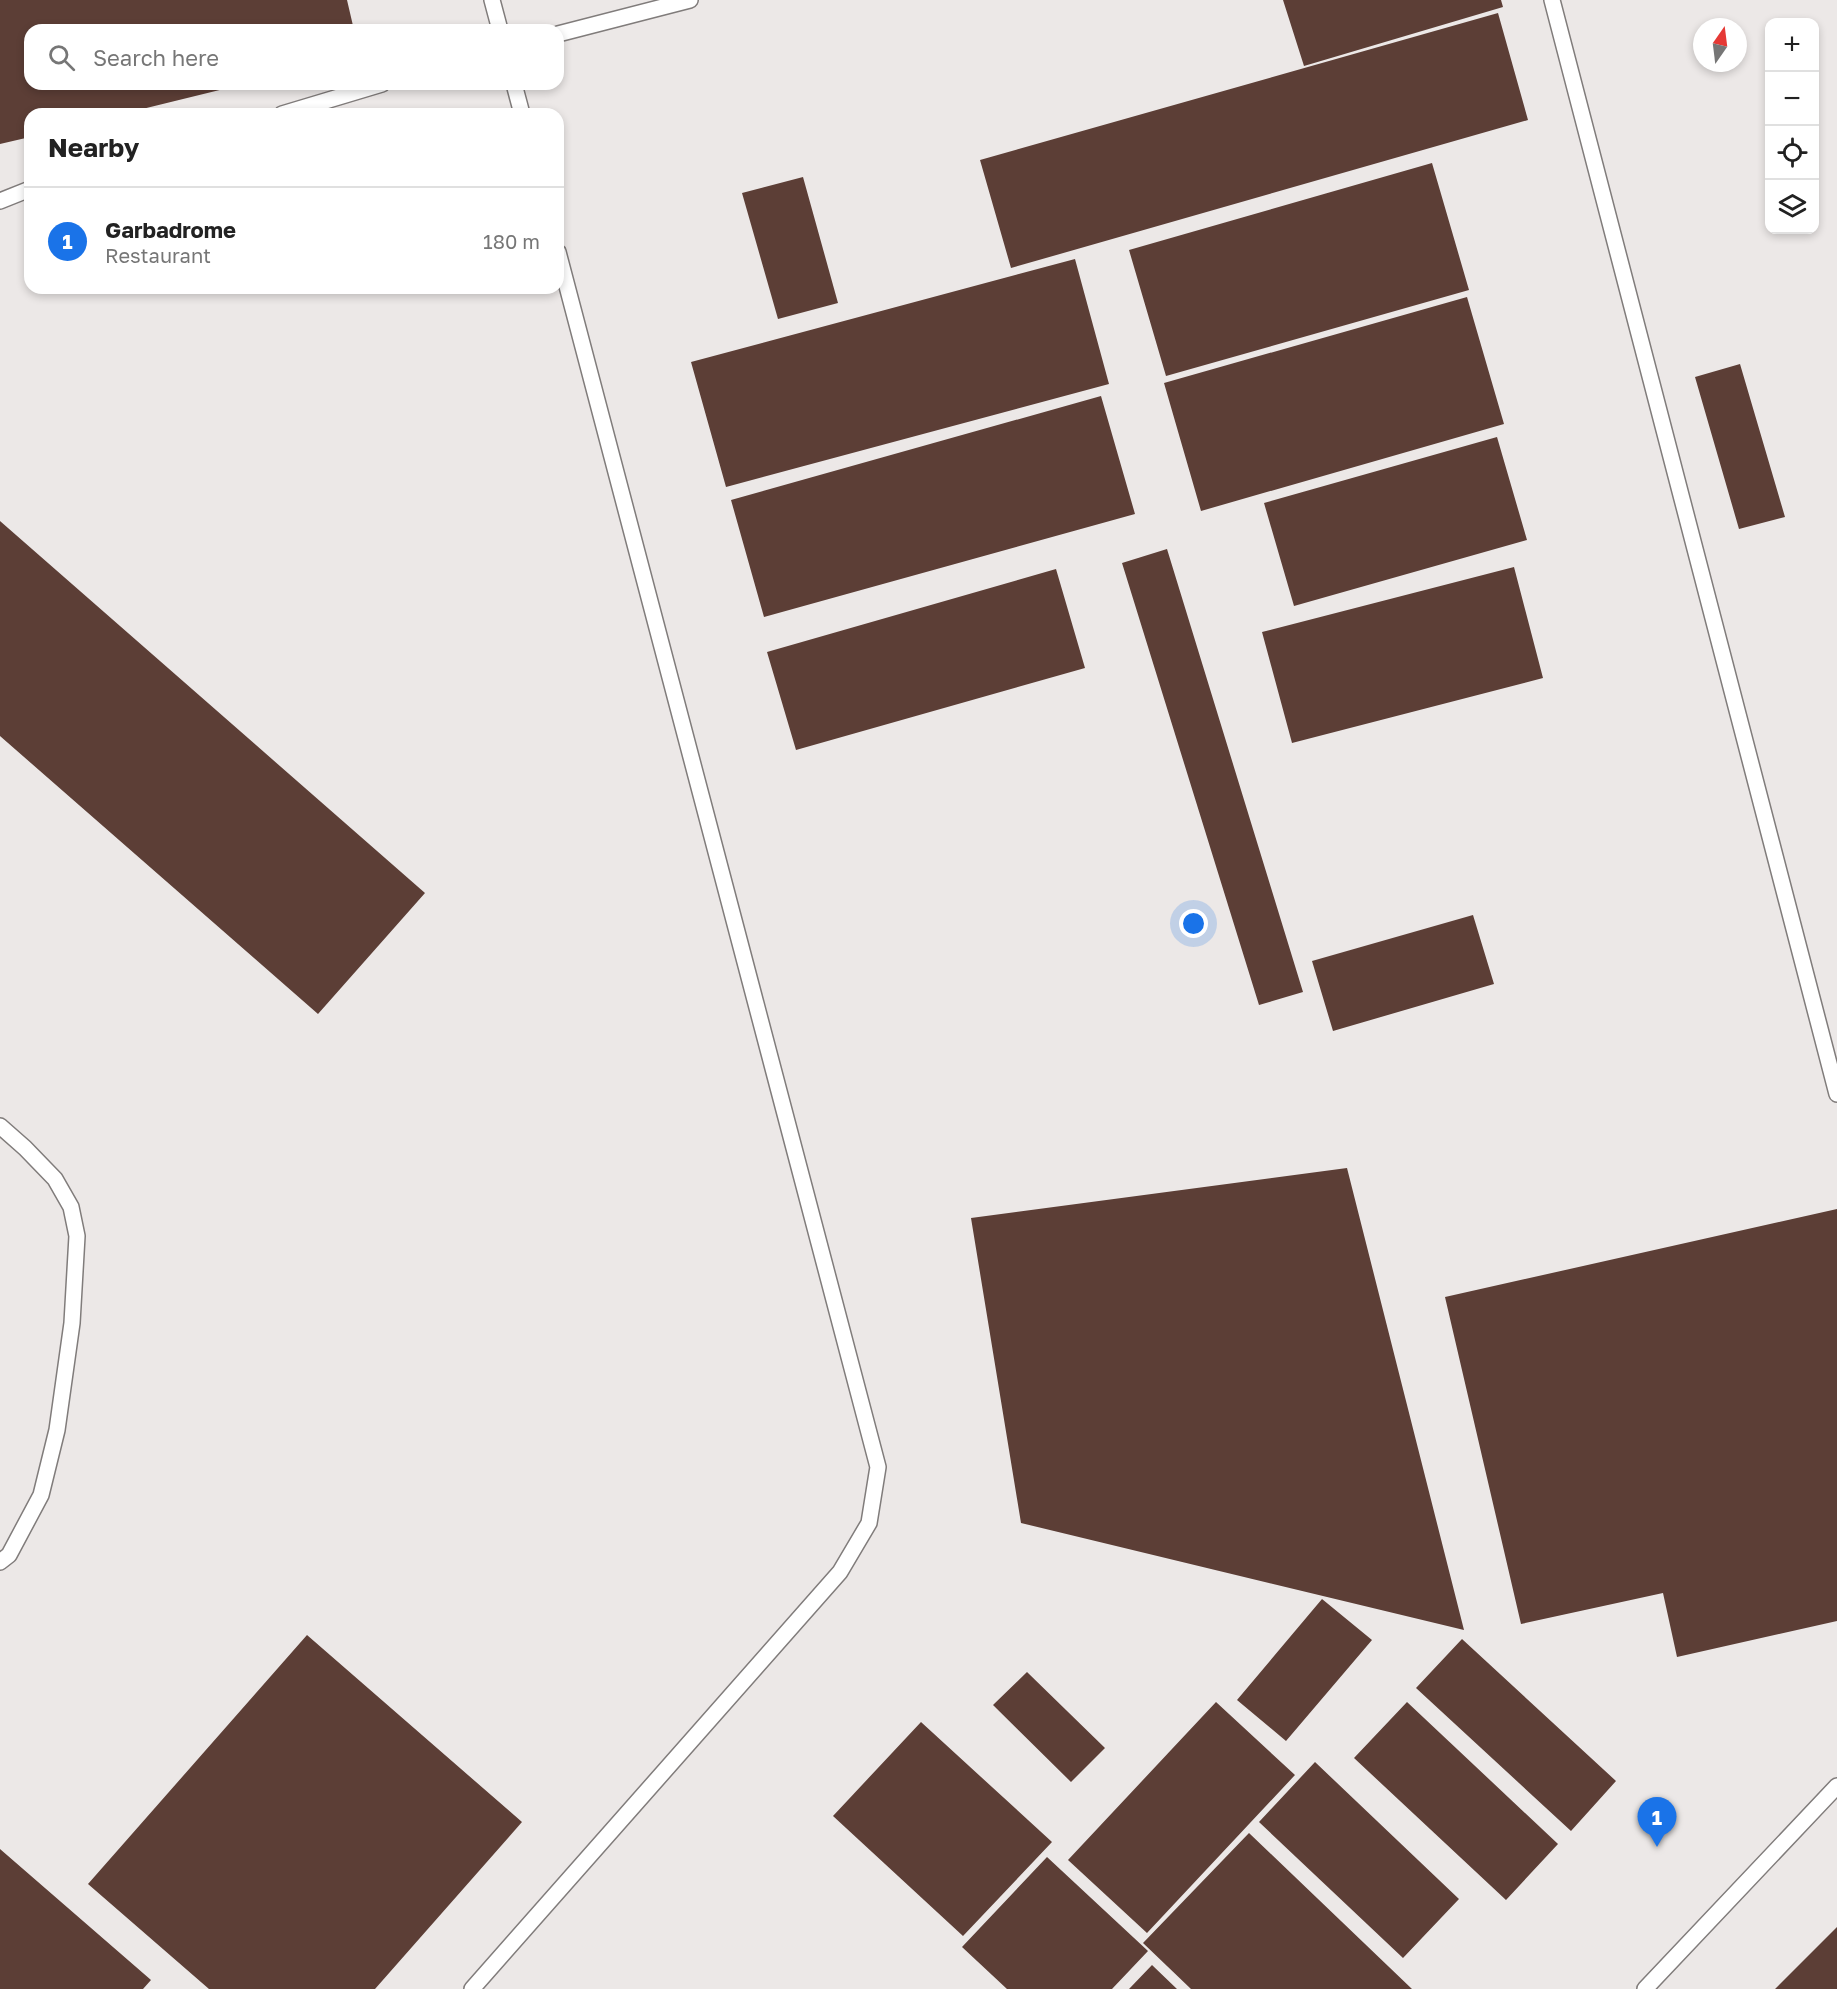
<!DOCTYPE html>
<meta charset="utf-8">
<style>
body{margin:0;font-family:"Golos Text",sans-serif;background:#f2f2f2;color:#222}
.controls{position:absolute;right:18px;top:18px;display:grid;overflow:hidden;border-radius:12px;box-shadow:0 3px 9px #0003}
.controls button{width:54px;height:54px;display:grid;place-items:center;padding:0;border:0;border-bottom:2px solid #e0e0e0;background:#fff;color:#222;font:30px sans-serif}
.compass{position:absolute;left:1693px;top:18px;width:54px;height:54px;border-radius:50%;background:#fff;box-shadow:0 3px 9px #0003;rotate:14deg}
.you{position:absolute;left:1194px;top:924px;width:21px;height:21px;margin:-15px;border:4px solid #fff;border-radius:50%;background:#1a73e8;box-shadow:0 0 0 9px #1a73e833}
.badge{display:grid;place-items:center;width:39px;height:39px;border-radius:50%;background:#1a73e8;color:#fff;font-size:20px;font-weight:700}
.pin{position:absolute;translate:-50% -50px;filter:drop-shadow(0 2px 3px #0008)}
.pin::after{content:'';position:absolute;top:32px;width:21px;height:18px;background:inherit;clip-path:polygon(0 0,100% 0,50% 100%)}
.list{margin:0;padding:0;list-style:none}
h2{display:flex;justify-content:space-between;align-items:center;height:78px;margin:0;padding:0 24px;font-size:26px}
h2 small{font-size:20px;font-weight:400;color:#767676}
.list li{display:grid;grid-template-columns:39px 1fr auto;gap:18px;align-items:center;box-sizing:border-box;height:108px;padding:0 24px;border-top:2px solid #e0e0e0}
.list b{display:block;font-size:22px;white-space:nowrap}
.list p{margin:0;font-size:20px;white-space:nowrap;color:#767676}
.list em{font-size:20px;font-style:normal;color:#767676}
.icon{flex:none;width:33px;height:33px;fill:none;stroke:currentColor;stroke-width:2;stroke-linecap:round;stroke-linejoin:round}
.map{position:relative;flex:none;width:1837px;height:1989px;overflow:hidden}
.search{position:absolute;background:#fff;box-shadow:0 3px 9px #0003;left:24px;top:24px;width:540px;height:66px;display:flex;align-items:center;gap:15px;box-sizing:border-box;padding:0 21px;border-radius:18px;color:#767676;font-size:22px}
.panel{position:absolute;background:#fff;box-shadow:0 3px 9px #0003;left:24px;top:108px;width:540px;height:186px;border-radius:18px}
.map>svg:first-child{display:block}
.building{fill:#5c3e36}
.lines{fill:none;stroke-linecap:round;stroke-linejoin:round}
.service-casing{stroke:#807c7b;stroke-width:18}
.service{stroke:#fff;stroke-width:15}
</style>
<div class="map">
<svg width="1837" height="1989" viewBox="0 0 1837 1989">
<rect width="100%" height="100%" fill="#ece8e7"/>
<path class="building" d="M 0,0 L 347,0 L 354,30 L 30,30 L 30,84 L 240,85 L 122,114 L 30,114 L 30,137 L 0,144 Z
M 1283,0 L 1501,0 L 1503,7 L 1304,66 Z
M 1498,13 L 1528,120 L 1011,268 L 980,160 Z
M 1432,163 L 1469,290 L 1166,376 L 1129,250 Z
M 803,177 L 838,303 L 778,319 L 742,193 Z
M 1075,259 L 1109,384 L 726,487 L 691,362 Z
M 1467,297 L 1504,424 L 1201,511 L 1164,383 Z
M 1740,364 L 1785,517 L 1739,529 L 1695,377 Z
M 1101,396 L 1135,514 L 764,617 L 731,500 Z
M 1497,437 L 1527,540 L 1294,606 L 1264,503 Z
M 0,521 L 425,893 L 318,1014 L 0,736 Z
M 1167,549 L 1303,992 L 1259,1005 L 1122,563 Z
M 1514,567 L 1543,678 L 1292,743 L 1262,632 Z
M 1056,569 L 1085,668 L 796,750 L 767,652 Z
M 1473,915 L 1494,984 L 1333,1031 L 1312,961 Z
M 1347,1168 L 1464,1630 L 1021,1523 L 971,1218 Z
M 1837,1209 L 1837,1621 L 1677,1657 L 1663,1593 L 1521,1624 L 1445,1297 Z
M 1322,1599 L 1372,1640 L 1286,1741 L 1237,1700 Z
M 307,1635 L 522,1822 L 375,1989 L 209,1989 L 88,1884 Z
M 1462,1639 L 1616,1781 L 1571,1831 L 1416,1688 Z
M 1027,1672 L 1105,1748 L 1071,1782 L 993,1705 Z
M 1216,1702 L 1295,1775 L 1147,1933 L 1068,1860 Z
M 1407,1702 L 1558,1844 L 1506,1900 L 1354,1758 Z
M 921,1722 L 1052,1842 L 963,1936 L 833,1816 Z
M 1315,1762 L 1459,1899 L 1403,1958 L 1259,1822 Z
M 1249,1833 L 1412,1989 L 1191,1989 L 1143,1943 Z
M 0,1849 L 151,1980 L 143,1989 L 0,1989 Z
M 1047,1857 L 1148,1951 L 1112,1989 L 1007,1989 L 962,1947 Z
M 1837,1927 L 1837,1989 L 1775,1989 Z
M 1152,1965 L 1177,1989 L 1129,1989 Z"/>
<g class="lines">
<g class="service-casing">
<path id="service" d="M 492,0 L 500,30
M 1552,0 L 1837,1094
M 558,34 L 690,0
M 514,84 L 522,114
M 282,114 L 382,84
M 0,201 L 30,189
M 0,1126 L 25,1148 L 55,1179 L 71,1207 L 77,1236 L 72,1323 L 57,1430 L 41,1495 L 9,1555 L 0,1562
M 472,1989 L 840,1572 L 869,1523 L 878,1467 L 558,252
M 1645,1989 L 1837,1786"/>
</g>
<use href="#service" class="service"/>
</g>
</svg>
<div class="controls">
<button>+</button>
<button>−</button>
<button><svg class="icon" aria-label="locate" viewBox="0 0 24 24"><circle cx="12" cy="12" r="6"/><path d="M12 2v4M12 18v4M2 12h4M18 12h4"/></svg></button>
<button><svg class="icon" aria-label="layers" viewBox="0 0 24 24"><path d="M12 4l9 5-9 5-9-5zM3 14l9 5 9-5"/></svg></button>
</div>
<svg class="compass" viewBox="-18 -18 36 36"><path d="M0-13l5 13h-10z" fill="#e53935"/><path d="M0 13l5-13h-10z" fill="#767676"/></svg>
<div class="you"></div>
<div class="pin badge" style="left:1657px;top:1847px">1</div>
<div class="search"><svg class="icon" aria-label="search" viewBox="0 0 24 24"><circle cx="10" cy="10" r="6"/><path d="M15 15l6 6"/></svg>Search here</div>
<section class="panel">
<h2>Nearby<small></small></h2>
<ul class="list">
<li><span class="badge">1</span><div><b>Garbadrome</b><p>Restaurant</p></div><em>180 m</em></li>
</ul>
</section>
</div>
